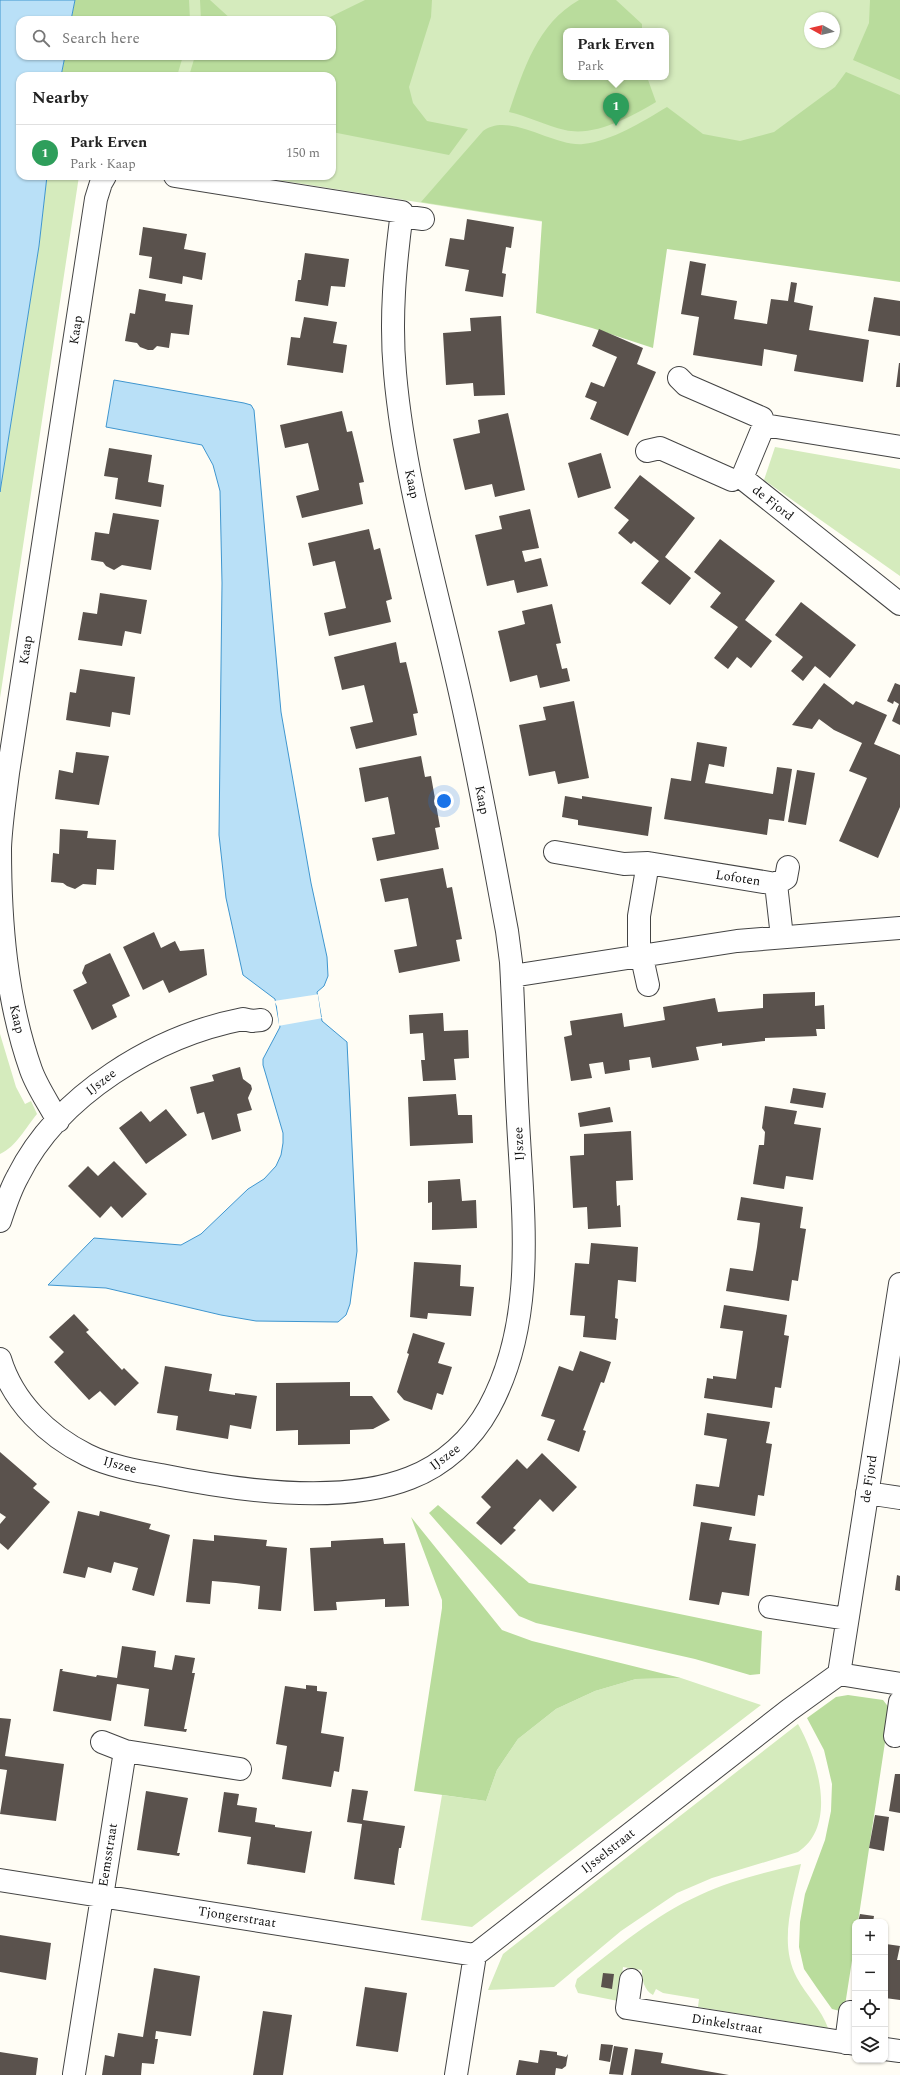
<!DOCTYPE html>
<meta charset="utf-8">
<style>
body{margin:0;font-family:Spectral,serif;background:#f2f2f2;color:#222}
.controls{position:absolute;right:12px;bottom:12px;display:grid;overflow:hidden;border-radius:8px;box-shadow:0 1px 3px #0004}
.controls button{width:36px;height:36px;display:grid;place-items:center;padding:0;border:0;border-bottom:1px solid #e0e0e0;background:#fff;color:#222;font:20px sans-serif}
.compass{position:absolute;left:804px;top:12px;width:36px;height:36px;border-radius:50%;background:#fff;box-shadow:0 1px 3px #0004;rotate:278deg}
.you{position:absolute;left:444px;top:801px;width:14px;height:14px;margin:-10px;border:3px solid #fff;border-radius:50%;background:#1a73e8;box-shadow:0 0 0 6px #1a73e833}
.badge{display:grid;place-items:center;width:26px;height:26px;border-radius:50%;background:#2563eb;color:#fff;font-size:13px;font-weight:700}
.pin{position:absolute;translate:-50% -33px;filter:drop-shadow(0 1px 2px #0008)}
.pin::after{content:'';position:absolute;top:21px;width:14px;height:12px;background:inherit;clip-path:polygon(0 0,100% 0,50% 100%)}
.popup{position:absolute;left:563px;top:28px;width:106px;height:52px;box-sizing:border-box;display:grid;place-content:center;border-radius:8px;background:#fff;filter:drop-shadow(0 1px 3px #0005);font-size:13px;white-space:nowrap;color:#767676}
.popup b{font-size:15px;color:#222}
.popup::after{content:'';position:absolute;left:50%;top:100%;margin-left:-8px;border:8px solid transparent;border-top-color:#fff}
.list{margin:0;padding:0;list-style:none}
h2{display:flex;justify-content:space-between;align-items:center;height:52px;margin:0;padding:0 16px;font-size:17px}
h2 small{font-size:13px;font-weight:400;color:#767676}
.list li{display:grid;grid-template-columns:26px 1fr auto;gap:12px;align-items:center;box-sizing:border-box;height:56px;padding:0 16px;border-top:1px solid #e0e0e0}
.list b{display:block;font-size:15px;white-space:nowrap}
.list p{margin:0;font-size:13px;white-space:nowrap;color:#767676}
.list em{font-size:13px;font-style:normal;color:#767676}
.icon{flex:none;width:22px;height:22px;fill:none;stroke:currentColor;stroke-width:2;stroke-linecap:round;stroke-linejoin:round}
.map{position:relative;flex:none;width:900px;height:2075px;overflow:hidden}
.search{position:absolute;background:#fff;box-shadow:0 1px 3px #0004;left:16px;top:16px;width:320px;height:44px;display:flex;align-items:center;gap:10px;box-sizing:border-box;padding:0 14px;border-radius:12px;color:#767676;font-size:15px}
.panel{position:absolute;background:#fff;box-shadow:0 1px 3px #0004;left:16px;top:72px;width:320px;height:108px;border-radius:12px}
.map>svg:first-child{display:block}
.green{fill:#d5ebbd;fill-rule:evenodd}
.forest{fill:#b9dc9c}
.water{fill:#b9e0f7;stroke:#3f96cf}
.pier{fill:#fffdf5}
.building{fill:#5a524d}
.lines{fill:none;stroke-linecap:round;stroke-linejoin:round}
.minor-casing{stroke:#444;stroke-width:24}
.minor{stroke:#fff;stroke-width:22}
.labels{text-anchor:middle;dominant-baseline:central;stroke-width:4;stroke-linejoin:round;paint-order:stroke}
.street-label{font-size:13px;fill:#111;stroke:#fff}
</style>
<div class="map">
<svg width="900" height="2075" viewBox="0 0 900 2075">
<rect width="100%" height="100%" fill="#fffdf5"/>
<path class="green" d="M 103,0 L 900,0 L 900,270 L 690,245 L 252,176 L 332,176 L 332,76 L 90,76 L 94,56 L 332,56 L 332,20 L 99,20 ZM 810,18 L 834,18 L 834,42 L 810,42 ZM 566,31 L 666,31 L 666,77 L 566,77 Z
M 47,176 L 79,176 L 0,698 L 0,492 L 39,246 Z
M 775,447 L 900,469 L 900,576 L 764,480 Z
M 0,1034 L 16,1087 L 25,1104 L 31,1101 L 37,1114 C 26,1127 16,1147 0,1154 Z
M 681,1678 L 761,1705 L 472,1927 L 421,1920 L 442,1795 L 486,1801 L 497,1770 L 518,1739 L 556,1709 L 595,1691 L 636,1679 Z
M 798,1724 C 818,1759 838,1826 798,1852 L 712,1878 L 677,1893 L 621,1931 L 554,1987 L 488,1990 L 503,1954 Z
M 801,1864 C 793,1900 778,1943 797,1978 C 806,1995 822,2010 828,2028 L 698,2007 L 699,1999 L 663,1993 L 656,1989 L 653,1995 C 644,1990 642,1980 642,1970 L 623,1967 L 618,2001 L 578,1993 L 575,1986 L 577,1979 C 615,1949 655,1915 700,1895 C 732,1880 767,1872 801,1864 Z"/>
<path class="forest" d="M 75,0 L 189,0 L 190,20 L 71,20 Z
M 200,0 L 210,0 L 232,20 L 201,20 Z
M 365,0 L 432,0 L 431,17 L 409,87 L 413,103 L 427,121 L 468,129 L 449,155 L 332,132 L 332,76 L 189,76 L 195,56 L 332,56 L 332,20 L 324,20 Z
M 579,0 L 616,0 L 642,24 L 642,31 L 566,31 L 566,77 L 647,77 L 656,102 C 631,117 594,137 565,130 C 546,126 528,116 509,112 C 524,69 537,24 579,0 Z
M 870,0 L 900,0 L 900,80 L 853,60 L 869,23 Z
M 65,56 L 183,56 L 177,76 L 61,76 Z
M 846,72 L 900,95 L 900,282 L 667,249 L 653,348 L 592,328 L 536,313 L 542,221 L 421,202 L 483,131 C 509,111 553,147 583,144 C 612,141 642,122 667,107 L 703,134 L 740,141 L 774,132 L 835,87 Z
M 438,1505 L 529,1583 L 762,1631 L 760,1674 L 750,1675 L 695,1659 L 536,1623 L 519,1616 L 429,1513 Z
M 411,1517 L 502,1630 L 532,1641 L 681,1678 L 636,1679 L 595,1691 L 556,1709 L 518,1739 L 497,1770 L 486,1801 L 414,1791 L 442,1608 L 442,1600 Z
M 848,1695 L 883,1700 L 890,1709 L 858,1922 L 855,1922 L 855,1941 L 844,2012 L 832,2009 L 817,1988 L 804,1969 L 799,1947 L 800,1922 L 805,1894 L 825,1840 L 831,1811 L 832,1784 L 824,1750 L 807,1718 L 836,1697 Z"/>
<path class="water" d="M 0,0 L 75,0 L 71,20 L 20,20 L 20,56 L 65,56 L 61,76 L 20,76 L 20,176 L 47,176 L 39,246 L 0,492 Z
M 114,380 L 244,403 L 251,405 L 254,410 L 281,712 L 311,883 L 327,957 L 328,976 L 324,986 L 317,992 L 322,1021 L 347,1042 L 357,1251 L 350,1304 L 346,1315 L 338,1322 L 256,1321 L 221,1315 L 106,1288 L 48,1285 L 94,1238 L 181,1245 L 201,1234 L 248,1189 L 264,1179 L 276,1166 L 281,1155 L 283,1143 L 283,1133 L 263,1065 L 263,1059 L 280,1027 L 275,999 L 243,975 L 226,898 L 219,835 L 222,583 L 220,491 L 213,465 L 202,445 L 106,427 Z"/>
<path class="pier" d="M 320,994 L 318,995 L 321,1017 L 323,1018 L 278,1026 L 279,1024 L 277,1006 L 274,1001 Z"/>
<path class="building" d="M 467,219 L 514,227 L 511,248 L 506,247 L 502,273 L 506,274 L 503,297 L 465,291 L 469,270 L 445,266 L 450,238 L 464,240 Z
M 143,227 L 187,234 L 184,249 L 206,253 L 202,280 L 183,276 L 182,284 L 149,278 L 152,257 L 139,255 Z
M 305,253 L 349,259 L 345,287 L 331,286 L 328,306 L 295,301 L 298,280 L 301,280 Z
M 690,261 L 706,264 L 701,295 L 737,301 L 734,319 L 767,324 L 771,299 L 788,301 L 791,282 L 797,283 L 794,302 L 813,306 L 809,330 L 869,340 L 863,382 L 794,371 L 797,355 L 764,349 L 762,366 L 693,355 L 699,317 L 681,314 Z
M 139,289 L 166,294 L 165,301 L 193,305 L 189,335 L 171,333 L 169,348 L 157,346 L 153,350 L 148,350 L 140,347 L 137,343 L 125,341 L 130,313 L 135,314 Z
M 874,297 L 900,301 L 900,336 L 868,331 Z
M 501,316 L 505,395 L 474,396 L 473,383 L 446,385 L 443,333 L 471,331 L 470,318 Z
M 304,317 L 337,322 L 333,343 L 347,345 L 343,373 L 287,365 L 291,337 L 300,338 Z
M 599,329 L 643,348 L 637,364 L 656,372 L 628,436 L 590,419 L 597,402 L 585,397 L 591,382 L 604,387 L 617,357 L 592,346 Z
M 899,363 L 900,363 L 900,387 L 896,387 Z
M 342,411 L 347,432 L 352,431 L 358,456 L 364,482 L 359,483 L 363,504 L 302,518 L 296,496 L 319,490 L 308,443 L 285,448 L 280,425 Z
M 508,413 L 525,490 L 495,497 L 492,484 L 465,490 L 453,439 L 480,433 L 478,420 Z
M 109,448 L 152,455 L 148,482 L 164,485 L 161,507 L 115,499 L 118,478 L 104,476 Z
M 601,453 L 611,488 L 578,498 L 568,463 Z
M 640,475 L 695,518 L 665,557 L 691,578 L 670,605 L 641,583 L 659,561 L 634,541 L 631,544 L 618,533 L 629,520 L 614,508 Z
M 530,509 L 539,548 L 522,551 L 525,562 L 541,558 L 548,586 L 517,593 L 514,580 L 487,586 L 475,535 L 502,529 L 499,516 Z
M 113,513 L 159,520 L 151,570 L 122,565 L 114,570 L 106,566 L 103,562 L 91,560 L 95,532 L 109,534 Z
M 369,529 L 374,550 L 380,548 L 392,599 L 386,601 L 391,622 L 329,636 L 324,613 L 346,608 L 335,561 L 313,566 L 308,543 Z
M 720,539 L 775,581 L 745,620 L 772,641 L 751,668 L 737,657 L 728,669 L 714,658 L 738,627 L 710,607 L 721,593 L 694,572 Z
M 100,593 L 147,600 L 141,634 L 125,631 L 122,646 L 78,640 L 83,612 L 97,614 Z
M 801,602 L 856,645 L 830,678 L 815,666 L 803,681 L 791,671 L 803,657 L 775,635 Z
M 552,604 L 561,643 L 556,644 L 562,669 L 567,668 L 570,681 L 540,688 L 537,675 L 510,682 L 498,631 L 525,624 L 522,611 Z
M 396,642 L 400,663 L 406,662 L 412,687 L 418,713 L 413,714 L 417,735 L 356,749 L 350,727 L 373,722 L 364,685 L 342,690 L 334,657 Z
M 80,669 L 135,677 L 130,715 L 112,712 L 110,727 L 66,720 L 70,692 L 76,693 Z
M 824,683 L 853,705 L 856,701 L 887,715 L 874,744 L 900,755 L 900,807 L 878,858 L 839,841 L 867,778 L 849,771 L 862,743 L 834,730 L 819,719 L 812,729 L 792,725 Z
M 895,683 L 900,685 L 900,725 L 892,721 L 899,704 L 894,701 L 893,704 L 887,701 Z
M 574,701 L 589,778 L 558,784 L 555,771 L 529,776 L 519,725 L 546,720 L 543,707 Z
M 697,742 L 727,747 L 724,767 L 709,764 L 705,783 L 773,794 L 777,767 L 792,769 L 784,821 L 769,819 L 767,835 L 664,819 L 671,778 L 691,781 Z
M 76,752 L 109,756 L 99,805 L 55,799 L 59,770 L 73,773 Z
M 421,756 L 425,777 L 431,776 L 440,827 L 435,828 L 439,849 L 377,861 L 372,838 L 395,834 L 388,797 L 365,802 L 359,768 Z
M 797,770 L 815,773 L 806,825 L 788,822 Z
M 565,796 L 582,799 L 582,796 L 652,807 L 648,836 L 578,825 L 578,820 L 562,817 Z
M 60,829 L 88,831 L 87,838 L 116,840 L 114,870 L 97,869 L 96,885 L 83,884 L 75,889 L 67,886 L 63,883 L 51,882 L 53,853 L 59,854 Z
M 443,868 L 447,888 L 452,887 L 462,939 L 456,940 L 460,961 L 399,973 L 394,950 L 417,946 L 408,898 L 385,902 L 380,879 Z
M 154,932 L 161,948 L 175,941 L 180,951 L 204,949 L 207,975 L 169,993 L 163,980 L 143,990 L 123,947 Z
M 110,953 L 130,996 L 112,1005 L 117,1017 L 92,1030 L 73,990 L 87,983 L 82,973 L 85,965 Z
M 815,992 L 815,1006 L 824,1005 L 825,1029 L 816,1029 L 817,1036 L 765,1038 L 765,1041 L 722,1046 L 722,1043 L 696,1047 L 699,1060 L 652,1068 L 650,1057 L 629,1060 L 630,1070 L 605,1074 L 603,1062 L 589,1064 L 592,1078 L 571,1081 L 564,1037 L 572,1035 L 570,1021 L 622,1013 L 624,1027 L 665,1020 L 663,1007 L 715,998 L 718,1012 L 763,1008 L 763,994 Z
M 443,1013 L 444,1031 L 468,1030 L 469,1058 L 454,1059 L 456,1080 L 423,1081 L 421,1060 L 425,1060 L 423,1033 L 410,1034 L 409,1015 Z
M 240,1067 L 243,1079 L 251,1085 L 252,1089 L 248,1098 L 252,1110 L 237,1114 L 241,1131 L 212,1140 L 204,1112 L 197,1114 L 190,1087 L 214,1081 L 212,1075 Z
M 793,1088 L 826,1093 L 823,1108 L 790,1103 Z
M 456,1094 L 458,1115 L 472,1115 L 473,1143 L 410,1146 L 408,1097 Z
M 765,1106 L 797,1111 L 794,1124 L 821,1128 L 813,1180 L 786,1176 L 784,1189 L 753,1184 L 759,1145 L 764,1145 L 765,1132 L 762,1128 Z
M 610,1107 L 613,1122 L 580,1127 L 578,1113 Z
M 166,1109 L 187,1135 L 146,1164 L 119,1128 L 141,1111 L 150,1122 Z
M 631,1131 L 633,1180 L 616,1181 L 617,1206 L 620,1205 L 621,1227 L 588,1229 L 587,1207 L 573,1208 L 570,1156 L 584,1155 L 584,1134 Z
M 114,1161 L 147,1194 L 122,1218 L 111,1206 L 100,1218 L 68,1186 L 88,1166 L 98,1176 Z
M 460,1179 L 462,1201 L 476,1200 L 477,1228 L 432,1230 L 432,1202 L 428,1203 L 428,1181 Z
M 741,1197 L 803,1207 L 800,1228 L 806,1229 L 798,1281 L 792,1280 L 789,1301 L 726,1291 L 730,1268 L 753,1271 L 757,1247 L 760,1223 L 737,1220 Z
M 591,1243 L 638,1247 L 636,1282 L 618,1280 L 615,1318 L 618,1319 L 616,1340 L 583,1337 L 585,1316 L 570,1315 L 575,1263 L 589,1264 Z
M 414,1262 L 461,1265 L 460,1286 L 474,1287 L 471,1316 L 428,1313 L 427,1319 L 410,1317 Z
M 724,1305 L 787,1315 L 784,1335 L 789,1336 L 781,1388 L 775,1387 L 772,1408 L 704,1398 L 707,1378 L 713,1379 L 713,1376 L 736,1379 L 743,1331 L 720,1328 Z
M 74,1314 L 89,1330 L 86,1332 L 122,1370 L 124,1368 L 139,1383 L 115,1406 L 100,1391 L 89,1400 L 54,1362 L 64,1352 L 49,1337 Z
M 413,1333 L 445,1343 L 438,1363 L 452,1367 L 443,1395 L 437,1393 L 432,1410 L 404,1400 L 397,1392 L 409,1354 L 407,1353 Z
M 580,1351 L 611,1362 L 604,1383 L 601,1382 L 583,1430 L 586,1431 L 579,1452 L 547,1440 L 555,1420 L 541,1416 L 559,1366 L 573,1371 Z
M 165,1366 L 212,1374 L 209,1391 L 235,1395 L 235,1393 L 257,1396 L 251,1429 L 230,1425 L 228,1439 L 176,1430 L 178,1416 L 157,1413 Z
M 350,1382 L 350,1396 L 372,1396 L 390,1420 L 373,1429 L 350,1430 L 350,1444 L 298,1445 L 298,1430 L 276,1431 L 276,1383 Z
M 707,1413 L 770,1422 L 766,1443 L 772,1444 L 764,1496 L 758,1495 L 755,1516 L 693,1506 L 696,1484 L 719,1487 L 727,1439 L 704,1435 Z
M 0,1452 L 37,1484 L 33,1488 L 50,1502 L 8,1550 L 0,1543 L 0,1524 L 6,1517 L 0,1513 Z
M 542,1453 L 577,1487 L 553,1512 L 540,1499 L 513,1528 L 516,1530 L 501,1545 L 476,1523 L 491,1507 L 481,1497 L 517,1459 L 527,1469 Z
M 78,1511 L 99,1516 L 100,1511 L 151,1524 L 149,1529 L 170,1535 L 154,1596 L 132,1590 L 138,1568 L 114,1562 L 111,1573 L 88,1567 L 85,1578 L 63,1573 Z
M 701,1522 L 732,1527 L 729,1540 L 756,1544 L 749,1596 L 722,1592 L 719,1605 L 689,1600 Z
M 214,1535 L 267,1540 L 266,1546 L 287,1548 L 281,1611 L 258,1609 L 260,1586 L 236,1583 L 212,1581 L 210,1604 L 186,1602 L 193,1539 L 214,1541 Z
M 383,1538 L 384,1544 L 405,1543 L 409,1606 L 385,1607 L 385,1599 L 336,1602 L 337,1610 L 314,1611 L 310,1548 L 331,1547 L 331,1541 Z
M 897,1575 L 900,1576 L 900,1591 L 895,1590 Z
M 122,1646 L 156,1651 L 154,1667 L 172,1670 L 175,1655 L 195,1658 L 192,1673 L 195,1673 L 184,1729 L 187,1729 L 186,1732 L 144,1726 L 149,1689 L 117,1684 L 111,1721 L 53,1711 L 60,1669 L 63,1669 L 62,1671 L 96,1677 L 97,1675 L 117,1678 Z
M 306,1685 L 317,1686 L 317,1691 L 327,1692 L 321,1733 L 344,1737 L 339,1772 L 334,1771 L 331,1787 L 282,1779 L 287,1746 L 276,1744 L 285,1686 L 306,1689 Z
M 0,1718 L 11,1719 L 5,1756 L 64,1764 L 56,1821 L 0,1814 L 7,1770 L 0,1769 Z
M 895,1774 L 900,1774 L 900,1813 L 889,1811 Z
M 352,1789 L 368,1791 L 363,1820 L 405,1826 L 401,1848 L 399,1848 L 394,1882 L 395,1885 L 354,1879 L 362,1824 L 347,1822 Z
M 146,1791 L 188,1798 L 177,1853 L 180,1853 L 179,1856 L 137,1850 Z
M 224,1792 L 239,1794 L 237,1805 L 257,1808 L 255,1822 L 275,1825 L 275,1827 L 309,1832 L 312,1831 L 305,1873 L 247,1864 L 251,1837 L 218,1832 Z
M 875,1815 L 889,1817 L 884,1851 L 869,1848 Z
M 860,1914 L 874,1916 L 873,1922 L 858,1922 Z
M 0,1935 L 51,1943 L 46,1980 L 0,1972 Z
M 886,1944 L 900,1946 L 897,1960 L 900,1960 L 900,2000 L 885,1998 Z
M 154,1968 L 200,1976 L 191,2036 L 156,2031 L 155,2039 L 158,2039 L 154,2064 L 142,2063 L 141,2075 L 102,2075 L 105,2055 L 114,2057 L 118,2033 L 143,2037 Z
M 603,1973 L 614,1974 L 612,1989 L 601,1987 Z
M 365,1987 L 407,1993 L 398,2052 L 356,2046 Z
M 263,2011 L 292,2015 L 283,2075 L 253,2075 Z
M 601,2044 L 613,2045 L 610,2062 L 599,2060 Z
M 614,2046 L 628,2048 L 623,2075 L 609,2074 Z
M 635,2049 L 663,2053 L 661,2063 L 729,2075 L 631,2075 Z
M 540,2050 L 557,2052 L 557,2055 L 566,2057 L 568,2054 L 566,2066 L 562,2069 L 556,2068 L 555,2075 L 516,2075 L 519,2060 L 538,2063 Z
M 0,2052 L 38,2058 L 36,2075 L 0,2075 Z"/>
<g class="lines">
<g class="minor-casing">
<path id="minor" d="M 401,216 L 423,219
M 679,378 L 686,385 L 762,418 L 764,425
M 764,425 L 900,447
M 647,451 L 660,448 L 732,480
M 742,478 L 900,604
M 742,478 L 764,425
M 555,852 L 624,864 L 648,863 L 776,884
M 648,863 L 639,916 L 639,944 L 648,985
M 776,884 L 782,937
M 776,884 L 786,878 L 788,867
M 512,976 L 737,941 L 900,928
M 58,1121 C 49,1104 37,1087 31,1070 C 6,999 0,922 0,848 C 1,823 5,798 8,773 L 96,199 L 101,183 L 105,176
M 0,1221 C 5,1206 10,1190 18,1176 C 59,1094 156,1036 243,1019 L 252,1021 L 261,1020
M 0,1359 C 13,1402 47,1435 87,1455 C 109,1466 137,1471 161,1475 C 234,1490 339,1506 410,1478 C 444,1465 472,1439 489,1408 C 537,1320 523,1216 518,1121 C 515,1068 514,1015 511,962 L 507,931 C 491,845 476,760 456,675 C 433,575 404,475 395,373 C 390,319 395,265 402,212 L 175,176
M 867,1493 L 900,1498
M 770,1607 L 847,1619
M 839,1674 L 900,1284
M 839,1674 L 900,1684
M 895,1736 L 900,1702
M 102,1742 L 125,1751 L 240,1769
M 0,1880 L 475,1955
M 631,1980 L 627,2008 L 855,2044
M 846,2043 L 850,2012
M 885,2049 L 900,2051
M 74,2074 L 125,1751
M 456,2075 L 475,1955 L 789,1710 L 839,1674"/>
</g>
<use href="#minor" class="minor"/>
</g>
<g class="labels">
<g class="street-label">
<text transform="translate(76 330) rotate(-81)">Kaap</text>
<text transform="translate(412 484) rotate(78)">Kaap</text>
<text transform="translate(773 503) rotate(38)">de Fjord</text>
<text transform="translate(26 650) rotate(-81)">Kaap</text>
<text transform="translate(482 800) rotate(79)">Kaap</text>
<text transform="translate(738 878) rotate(9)">Lofoten</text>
<text transform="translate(17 1019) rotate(77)">Kaap</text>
<text transform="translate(101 1082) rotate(-38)">IJszee</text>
<text transform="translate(519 1144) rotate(-93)">IJszee</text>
<text transform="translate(445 1457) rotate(-37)">IJszee</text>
<text transform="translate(120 1465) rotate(15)">IJszee</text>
<text transform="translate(869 1479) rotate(-81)">de Fjord</text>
<text transform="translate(608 1851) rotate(-38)">IJsselstraat</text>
<text transform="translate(108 1855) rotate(-81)">Eemsstraat</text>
<text transform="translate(237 1917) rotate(9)">Tjongerstraat</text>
<text transform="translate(727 2024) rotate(9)">Dinkelstraat</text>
</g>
</g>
</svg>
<div class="controls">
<button>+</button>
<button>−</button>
<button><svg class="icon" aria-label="locate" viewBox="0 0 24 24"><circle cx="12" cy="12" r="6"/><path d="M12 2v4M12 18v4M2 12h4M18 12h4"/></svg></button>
<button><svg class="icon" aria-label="layers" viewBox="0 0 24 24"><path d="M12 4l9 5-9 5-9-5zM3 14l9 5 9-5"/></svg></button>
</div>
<svg class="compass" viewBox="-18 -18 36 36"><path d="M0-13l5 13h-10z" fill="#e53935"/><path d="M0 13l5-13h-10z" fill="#767676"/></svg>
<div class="you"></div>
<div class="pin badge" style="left:616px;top:126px;background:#2e9e5b">1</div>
<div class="popup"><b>Park Erven</b>Park</div>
<div class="search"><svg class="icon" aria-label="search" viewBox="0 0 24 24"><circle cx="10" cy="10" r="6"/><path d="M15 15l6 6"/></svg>Search here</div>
<section class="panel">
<h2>Nearby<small></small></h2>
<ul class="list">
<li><span class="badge" style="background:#2e9e5b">1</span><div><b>Park Erven</b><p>Park · Kaap</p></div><em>150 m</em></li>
</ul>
</section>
</div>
